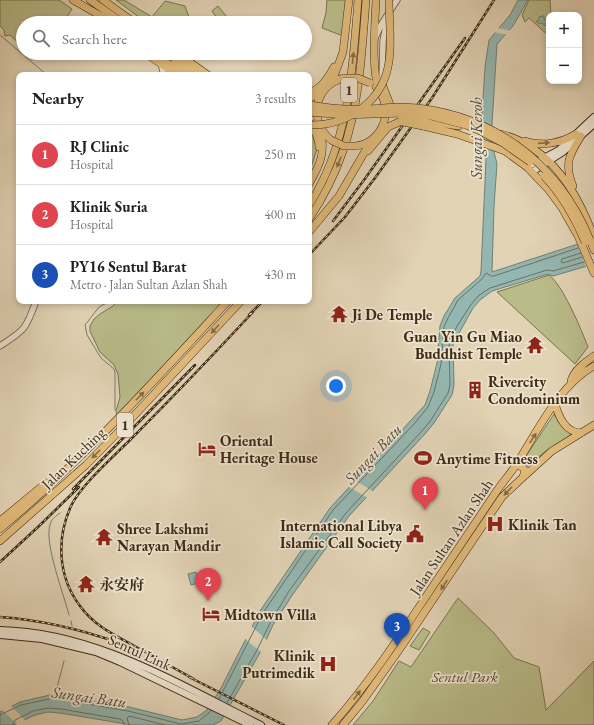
<!DOCTYPE html>
<meta charset="utf-8">
<style>
body{margin:0;font-family:"EB Garamond","Noto Serif SC",serif;background:#f2f2f2;color:#222}
.controls{position:absolute;right:12px;top:12px;display:grid;overflow:hidden;border-radius:8px;box-shadow:0 2px 6px #0003}
.controls button{width:36px;height:36px;display:grid;place-items:center;padding:0;border:0;border-bottom:1px solid #e0e0e0;background:#fff;color:#222;font:20px sans-serif}
.you{position:absolute;left:336px;top:386px;width:14px;height:14px;margin:-10px;border:3px solid #fff;border-radius:50%;background:#1a73e8;box-shadow:0 0 0 6px #1a73e833}
.badge{display:grid;place-items:center;width:26px;height:26px;border-radius:50%;background:#ea580c;color:#fff;font-size:13px;font-weight:700}
.pin{position:absolute;translate:-50% -33px;filter:drop-shadow(0 1px 2px #0008)}
.pin::after{content:'';position:absolute;top:21px;width:14px;height:12px;background:inherit;clip-path:polygon(0 0,100% 0,50% 100%)}
.list{margin:0;padding:0;list-style:none}
h2{display:flex;justify-content:space-between;align-items:center;height:52px;margin:0;padding:0 16px;font-size:17px}
h2 small{font-size:13px;font-weight:400;color:#767676}
.list li{display:grid;grid-template-columns:26px 1fr auto;gap:12px;align-items:center;box-sizing:border-box;height:60px;padding:0 16px;border-top:1px solid #e0e0e0}
.list b{display:block;font-size:15px;white-space:nowrap}
.list p{margin:0;font-size:13px;white-space:nowrap;color:#767676}
.list em{font-size:13px;font-style:normal;color:#767676}
.icon{flex:none;width:22px;height:22px;fill:none;stroke:currentColor;stroke-width:2;stroke-linecap:round;stroke-linejoin:round}
.map{position:relative;flex:none;width:594px;height:725px;overflow:hidden}
.search{position:absolute;background:#fff;box-shadow:0 2px 6px #0003;left:16px;top:16px;width:296px;height:44px;display:flex;align-items:center;gap:10px;box-sizing:border-box;padding:0 14px;border-radius:22px;color:#767676;font-size:15px}
.panel{position:absolute;background:#fff;box-shadow:0 2px 6px #0003;left:16px;top:72px;width:296px;height:232px;border-radius:8px}
.map>svg:first-child{display:block}
.green{fill:#b9bb89;stroke:#7c7450}
.water{fill:#95b7b1;stroke:#727f73}
.pier{fill:#e2d3b5}
.lines{fill:none;stroke-linecap:round;stroke-linejoin:round}
.shore{stroke:#6a7264;stroke-width:1}
.stream{stroke:#727f73;stroke-width:1}
.tertiary-casing{stroke:#67563e;stroke-width:7}
.secondary-casing{stroke:#3e2c17;stroke-width:8}
.primary-casing{stroke:#3e2c17;stroke-width:8}
.trunk-casing{stroke:#3e2c17;stroke-width:8}
.tertiary{stroke:#ece2cf;stroke-width:5.5}
.secondary{stroke:#ece2cf;stroke-width:6}
.primary{stroke:#e1ba7a;stroke-width:7}
.trunk{stroke:#e1ba7a;stroke-width:7}
.rail-casing{stroke:#3e2c17;stroke-width:2.5}
.rail{stroke:#ece2cf;stroke-width:1;stroke-dasharray:3;stroke-linecap:butt}
.primary-bridge-casing{stroke:#3e2c17;stroke-width:8;stroke-linecap:butt}
.trunk-bridge-casing{stroke:#3e2c17;stroke-width:8;stroke-linecap:butt}
.primary-bridge{stroke:#e1ba7a;stroke-width:7}
.trunk-bridge{stroke:#e1ba7a;stroke-width:7}
.oneway{fill:#876c44}
.labels{text-anchor:middle;dominant-baseline:central;stroke-width:3.5;stroke-linejoin:round;paint-order:stroke}
.shield{fill:#ece2cf;stroke:#72634e;stroke-width:1}
.shield-label{font-size:14px;font-weight:bold;fill:#3e2c17}
.poi-label{font-size:15px;font-weight:bold;fill:#3e2c17;stroke:#ece2cf;text-anchor:start}
.street-label{font-size:15px;fill:#3e2c17;stroke:#ece2cf}
.park-label{font-size:15px;font-style:italic;fill:#57492e;stroke:#ece2cf}
.water-label{font-size:16px;font-style:italic;fill:#4f4836;stroke:#ece2cf}
</style>
<div class="map">
<svg width="594" height="725" viewBox="0 0 594 725">
<rect width="100%" height="100%" fill="#e2d3b5"/>
<filter id="stains"><feTurbulence type="fractalNoise" baseFrequency=".005" numOctaves="4"/><feColorMatrix values="0 0 0 0 .2 0 0 0 0 .09 0 0 0 0 .02 0 0 0 .5 -.17"/></filter>
<radialGradient id="worn" r=".72"><stop offset=".6" stop-color="#630" stop-opacity="0"/><stop offset="1" stop-color="#630" stop-opacity=".3"/></radialGradient>
<path class="green" d="M 0,0 L 59,0 L 72,9 L 63,23 L 23,23 L 23,47 L 10,35 L 5,36 L 4,30 L 0,26 Z
M 116,0 L 124,0 L 152,17 L 165,1 L 185,6 L 191,23 L 147,23 Z
M 327,0 L 348,0 L 343,36 L 322,28 L 326,13 Z
M 529,0 L 550,0 L 551,15 L 549,15 L 549,36 L 529,18 L 525,22 L 522,15 Z
M 218,6 L 227,17 L 220,22 L 212,11 Z
M 309,132 L 312,133 L 317,149 L 309,174 Z
M 549,275 C 563,285 581,329 588,347 L 575,364 L 497,292 Z
M 117,301 L 223,301 L 208,320 L 117,416 L 116,411 L 120,397 L 118,374 L 114,365 L 100,352 L 90,331 L 90,326 L 94,319 L 100,314 L 113,306 Z
M 554,414 C 558,422 565,429 572,434 L 546,451 L 526,467 L 522,462 Z
M 458,598 L 494,633 L 514,658 L 539,667 L 546,710 L 594,661 L 594,725 L 353,725 L 373,701 L 399,661 L 411,667 Z
M 423,628 L 430,632 L 419,650 L 410,646 Z"/>
<path class="water" d="M 518,0 L 528,0 L 513,26 L 497,44 L 491,140 L 497,164 L 494,206 L 492,272 L 578,244 L 594,264 L 553,276 L 548,274 L 492,291 L 480,300 L 473,308 L 453,344 L 454,385 L 452,395 L 434,423 L 424,435 L 349,516 L 293,594 L 273,625 L 261,651 L 221,721 L 213,725 L 132,725 L 60,713 L 48,712 L 35,715 L 14,725 L 0,725 L 0,712 L 20,702 L 54,694 L 129,707 L 182,720 L 197,717 L 207,710 L 221,688 L 260,611 L 330,508 L 425,405 L 430,391 L 437,363 L 440,326 L 444,316 L 455,298 L 480,276 L 481,271 L 486,159 L 482,138 L 482,115 L 485,67 L 489,40 L 510,15 Z
M 542,16 L 544,16 L 544,19 L 548,22 L 545,26 L 542,23 L 539,24 L 536,21 L 539,21 L 539,17 Z
M 196,572 L 198,583 L 191,585 L 188,574 Z"/>
<path class="pier" d="M 497,28 L 512,31 L 508,35 L 493,32 Z
M 594,240 L 594,266 L 586,267 L 577,242 Z
M 353,479 L 374,492 L 368,498 L 347,486 Z
M 251,626 L 268,641 L 262,653 L 244,638 Z
M 10,705 L 26,721 L 18,725 L 1,709 Z"/>
<g class="lines">
<path class="shore" d="M 581,253 L 562,259 L 561,262 L 563,263 L 582,257
M 219,699 L 263,613 L 333,510 L 414,424 L 428,407 L 434,392 L 441,364 L 444,327 L 448,318 L 458,300 L 482,279 L 486,273 L 491,276 L 494,276 L 578,248
M 227,703 L 257,650 L 270,623 L 289,591 L 346,513 L 421,432 L 431,420 L 448,393 L 450,385 L 449,343 L 457,326 L 470,306 L 478,296 L 490,288 L 547,270 L 553,271 L 584,262
M 0,715 L 21,705 L 54,698 L 128,711 L 181,724 L 199,721 L 211,711
M 13,725 L 15,720 L 33,711 L 48,708 L 61,709 L 120,719 L 123,721 L 124,725
M 129,725 L 127,718 L 129,716 L 165,725"/>
<path class="stream" d="M 0,35 L 47,75
M 110,301 L 99,307 L 85,325 L 87,335 L 101,358 L 114,369 L 115,373 L 115,410
M 60,513 C 56,516 51,519 50,525 C 44,543 64,595 69,615
M 71,621 L 72,626
M 55,695 L 64,661"/>
<g class="tertiary-casing">
<path id="tertiary" d="M 375,38 L 381,25 L 397,0
M 161,64 L 164,75
M 382,82 L 383,41 L 388,15
M 0,346 C 25,330 26,329 36,301"/>
</g>
<g class="secondary-casing">
<path id="secondary" d="M 527,167 L 559,150 L 594,117
M 532,172 L 563,152 L 594,124
M 0,630 C 95,632 178,684 261,725
M 0,635 L 42,639 L 96,652 L 120,662 L 250,725"/>
</g>
<g class="primary-casing">
<path id="primary" d="M 73,0 L 113,23
M 90,0 L 123,23
M 103,0 L 135,23
M 145,53 L 176,74
M 167,53 L 200,75
M 177,53 L 208,75
M 173,64 L 189,75
M 309,97 L 321,95
M 426,121 L 459,126
M 423,126 L 457,134 L 505,151 L 527,167 L 548,189 L 562,208 L 578,236 L 594,273
M 501,134 C 551,147 578,193 594,238
M 331,140 C 308,121 314,85 344,78
M 525,141 C 542,147 561,143 576,134
M 356,146 C 384,142 395,108 376,87
M 573,186 C 564,164 569,155 581,136
M 590,240 L 594,250
M 571,381 C 574,370 585,362 594,356
M 555,404 C 559,417 565,432 581,433
M 515,465 L 522,467 L 525,470 L 523,477
M 332,725 C 371,681 403,631 435,583 C 456,552 476,522 496,492 C 502,483 510,474 516,465 C 537,432 559,385 594,366
M 343,725 L 362,702 L 397,653 L 502,497 L 520,480 L 552,451 L 594,425"/>
</g>
<g class="trunk-casing">
<path id="trunk" d="M 376,0 C 375,24 371,69 379,91
M 155,53 L 182,75
M 332,82 L 343,52 L 349,0
M 382,84 L 391,107
M 309,93 C 321,89 328,78 334,67
M 309,122 C 314,129 319,137 319,147
M 368,151 L 388,127 L 399,122
M 309,184 C 321,163 326,152 320,127
M 309,205 C 314,198 317,191 321,184 C 350,127 353,62 358,0
M 309,219 C 323,198 335,175 343,151 C 360,103 362,50 366,0
M 309,232 L 339,196 L 371,141
M 0,521 L 46,483
M 0,529 C 83,460 155,380 228,301
M 0,541 L 86,465 L 129,421 L 241,301"/>
</g>
<use href="#tertiary" class="tertiary"/>
<use href="#secondary" class="secondary"/>
<use href="#primary" class="primary"/>
<use href="#trunk" class="trunk"/>
<g class="rail-casing">
<path id="rail" d="M 333,221 L 364,180 L 465,38
M 309,255 L 345,217 L 375,178 L 432,98 L 494,0
M 249,315 L 263,301
M 73,489 L 195,365
M 0,562 L 38,527 L 79,487
M 0,617 C 41,620 80,629 119,643
M 113,644 L 141,656
M 189,677 L 284,725
M 194,679 C 175,669 157,658 138,648 C 117,636 95,627 80,606 C 58,577 56,539 71,506 C 81,485 114,456 131,439 C 173,397 213,355 253,312"/>
</g>
<use href="#rail" class="rail"/>
<g class="primary-bridge-casing">
<path id="primary-bridge" d="M 344,78 L 358,78 L 370,83
M 309,105 C 327,108 345,110 364,109 C 377,109 390,107 403,107 C 489,111 558,161 590,240
M 309,112 L 344,115 L 403,113 L 427,115 L 466,125 L 478,130 L 503,143 L 530,162
M 402,117 L 426,121
M 403,122 L 423,126
M 331,140 L 344,146 L 356,146
M 544,176 C 562,195 575,218 585,242"/>
</g>
<g class="trunk-bridge-casing">
<path id="trunk-bridge" d="M 309,125 C 348,126 384,101 389,61 C 392,41 389,20 389,0"/>
</g>
<use href="#primary-bridge" class="primary-bridge"/>
<use href="#trunk-bridge" class="trunk-bridge"/>
</g>
<defs><path id="oneway-solid" d="M-6-.8H1V-3.2L6.5 0L1 3.2V.8H-6Z"/></defs>
<g class="oneway">
<use href="#oneway-solid" transform="translate(353 58) rotate(-84)"/>
<use href="#oneway-solid" transform="translate(544 143) rotate(-4)"/>
<use href="#oneway-solid" transform="translate(339 162) rotate(112)"/>
<use href="#oneway-solid" transform="translate(215 329) rotate(133)"/>
<use href="#oneway-solid" transform="translate(140 396) rotate(-46)"/>
<use href="#oneway-solid" transform="translate(533 438) rotate(-57)"/>
<use href="#oneway-solid" transform="translate(96 454) rotate(135)"/>
<use href="#oneway-solid" transform="translate(508 491) rotate(134)"/>
<use href="#oneway-solid" transform="translate(444 585) rotate(123)"/>
<use href="#oneway-solid" transform="translate(357 695) rotate(-54)"/>
</g>
<defs>
<g id="temple-bare" transform="scale(1.38)"><path d="M0-6L5-2H3V0L6.5 2.5H4V6H1.5V3h-3V6H-4V2.5H-6.5L-3 0V-2H-5Z" fill="#8f2418" stroke="#ece2cf" stroke-width="2.5" paint-order="stroke"/></g>
<g id="building-bare" transform="scale(1.38)"><path d="M-4-6H4V6H1V3H-1V6H-4ZM-2.5-4.3h1.7v1.8h-1.7ZM.8-4.3h1.7v1.8H.8ZM-2.5-1h1.7V.8h-1.7ZM.8-1h1.7V.8H.8Z" fill="#8f2418" stroke="#ece2cf" stroke-width="2.5" paint-order="stroke"/></g>
<g id="hotel-bare" transform="scale(1.38)"><path d="M-6-4.5h1.5V1H6V5H4.5V3h-9V5H-6ZM-4 0a1.8 1.8 0 1 1 3.6 0ZM.5 0V-2.5h3Q6-2.5 6 0Z" fill="#8f2418" stroke="#ece2cf" stroke-width="2.5" paint-order="stroke"/></g>
<g id="stadium-bare" transform="scale(1.38)"><path d="M0-5a6.5 5 0 1 0 0 10a6.5 5 0 1 0 0-10ZM-3.5-1.8h7v3.6h-7Z" fill="#8f2418" stroke="#ece2cf" stroke-width="2.5" paint-order="stroke"/></g>
<g id="hospital-bare" transform="scale(1.38)"><path d="M-5-5h3v3.5h4V-5h3V5h-3V1.5h-4V5h-3Z" fill="#8f2418" stroke="#ece2cf" stroke-width="2.5" paint-order="stroke"/></g>
<g id="civic-bare" transform="scale(1.38)"><path d="M-.6-6.5H3V-4.5H.6V-3L4-1V1h2V6H-6V1h2V-1L-.6-3ZM-1.2 2.5V6h2.4V2.5Z" fill="#8f2418" stroke="#ece2cf" stroke-width="2.5" paint-order="stroke"/></g>
</defs>
<g fill-rule="evenodd">
<use href="#temple-bare" x="339" y="314"/>
<use href="#temple-bare" x="535" y="345"/>
<use href="#building-bare" x="475" y="390"/>
<use href="#hotel-bare" x="207" y="449"/>
<use href="#stadium-bare" x="423" y="458"/>
<use href="#hospital-bare" x="495" y="524"/>
<use href="#civic-bare" x="415" y="534"/>
<use href="#temple-bare" x="104" y="537"/>
<use href="#temple-bare" x="86" y="584"/>
<use href="#hotel-bare" x="211" y="614"/>
<use href="#hospital-bare" x="328" y="664"/>
</g>
<g class="labels">
<g class="shield">
<rect x="341" y="78" width="16" height="24" rx="3"/>
<rect x="117" y="413" width="16" height="24" rx="3"/>
</g>
<g class="shield-label">
<text x="349" y="90">1</text>
<text x="125" y="425">1</text>
</g>
<g class="poi-label">
<text x="352" y="314">Ji De Temple</text>
<text x="522" y="336" text-anchor="end">Guan Yin Gu Miao<tspan x="522" dy="17">Buddhist Temple</tspan></text>
<text x="488" y="381">Rivercity<tspan x="488" dy="17">Condominium</tspan></text>
<text x="220" y="440">Oriental<tspan x="220" dy="17">Heritage House</tspan></text>
<text x="436" y="458">Anytime Fitness</text>
<text x="508" y="524">Klinik Tan</text>
<text x="402" y="525" text-anchor="end">International Libya<tspan x="402" dy="17">Islamic Call Society</tspan></text>
<text x="117" y="528">Shree Lakshmi<tspan x="117" dy="17">Narayan Mandir</tspan></text>
<text x="99" y="584">永安府</text>
<text x="224" y="614">Midtown Villa</text>
<text x="315" y="655" text-anchor="end">Klinik<tspan x="315" dy="17">Putrimedik</tspan></text>
</g>
<g class="street-label">
<text transform="translate(73 458) rotate(-44)">Jalan Kuching</text>
<text transform="translate(451 537) rotate(-56)">Jalan Sultan Azlan Shah</text>
<text transform="translate(140 652) rotate(24)">Sentul Link</text>
</g>
<g class="park-label">
<text x="465" y="676">Sentul Park</text>
</g>
<g class="water-label">
<text transform="translate(476 138) rotate(-90)">Sungai Keroh</text>
<text transform="translate(373 454) rotate(-47)">Sungai Batu</text>
<text transform="translate(89 697) rotate(8)">Sungai Batu</text>
</g>
</g>
<rect width="100%" height="100%" filter="url(#stains)"/>
<rect width="100%" height="100%" fill="url(#worn)"/>
</svg>
<div class="controls">
<button>+</button>
<button>−</button>
</div>
<div class="you"></div>
<div class="pin badge" style="left:425px;top:510px;background:#e0444e">1</div>
<div class="pin badge" style="left:208px;top:601px;background:#e0444e">2</div>
<div class="pin badge" style="left:397px;top:646px;background:#1a4fb4">3</div>
<div class="search"><svg class="icon" aria-label="search" viewBox="0 0 24 24"><circle cx="10" cy="10" r="6"/><path d="M15 15l6 6"/></svg>Search here</div>
<section class="panel">
<h2>Nearby<small>3 results</small></h2>
<ul class="list">
<li><span class="badge" style="background:#e0444e">1</span><div><b>RJ Clinic</b><p>Hospital</p></div><em>250 m</em></li>
<li><span class="badge" style="background:#e0444e">2</span><div><b>Klinik Suria</b><p>Hospital</p></div><em>400 m</em></li>
<li><span class="badge" style="background:#1a4fb4">3</span><div><b>PY16 Sentul Barat</b><p>Metro · Jalan Sultan Azlan Shah</p></div><em>430 m</em></li>
</ul>
</section>
</div>
